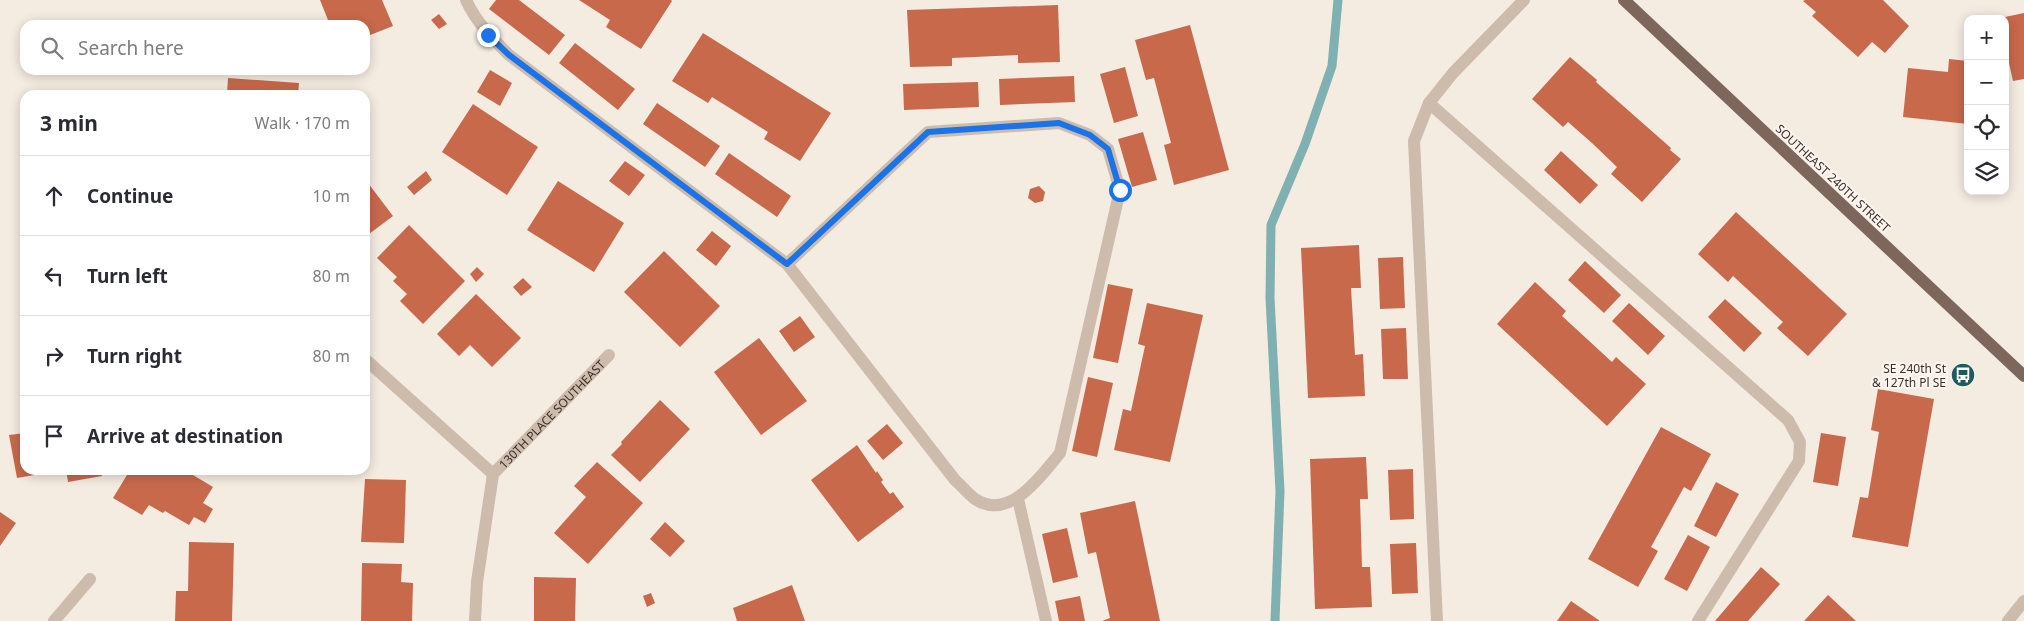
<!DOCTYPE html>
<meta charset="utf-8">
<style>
body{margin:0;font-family:"Noto Sans",sans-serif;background:#f7f7f7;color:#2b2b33}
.controls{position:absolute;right:15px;top:15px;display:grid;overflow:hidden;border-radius:10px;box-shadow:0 2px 12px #0003}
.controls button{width:45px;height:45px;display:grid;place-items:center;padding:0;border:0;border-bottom:1px solid #e1e1e2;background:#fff;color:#2b2b33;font:25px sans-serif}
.stop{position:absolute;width:15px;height:15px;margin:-11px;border:4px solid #1a73e8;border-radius:50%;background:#fff}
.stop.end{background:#1a73e8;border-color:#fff;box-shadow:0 1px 5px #0008}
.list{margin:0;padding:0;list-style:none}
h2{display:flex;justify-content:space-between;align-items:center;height:65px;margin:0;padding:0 20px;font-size:21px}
h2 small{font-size:16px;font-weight:400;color:#7c7c81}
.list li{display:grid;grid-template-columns:32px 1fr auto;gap:15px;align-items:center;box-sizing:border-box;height:80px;padding:0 20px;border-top:1px solid #e1e1e2}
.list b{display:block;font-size:19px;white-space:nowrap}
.list em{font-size:16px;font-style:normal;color:#7c7c81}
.icon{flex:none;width:28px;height:28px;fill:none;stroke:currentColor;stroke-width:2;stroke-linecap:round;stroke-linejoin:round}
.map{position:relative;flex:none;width:2024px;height:621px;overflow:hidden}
.search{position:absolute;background:#fff;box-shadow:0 2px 12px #0003;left:20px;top:20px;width:350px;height:55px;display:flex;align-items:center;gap:12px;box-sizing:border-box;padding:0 18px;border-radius:15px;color:#7c7c81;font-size:19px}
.panel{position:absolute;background:#fff;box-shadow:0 2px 12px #0003;left:20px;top:90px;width:350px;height:385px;border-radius:15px}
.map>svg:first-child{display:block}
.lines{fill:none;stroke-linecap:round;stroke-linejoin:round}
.stream{stroke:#7fb0b2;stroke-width:9}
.building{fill:#c8694b}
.minor{stroke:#cdbbac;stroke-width:12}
.major{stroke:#7d675c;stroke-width:12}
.route{stroke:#1a73e8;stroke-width:6}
.labels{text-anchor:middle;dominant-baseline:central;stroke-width:4.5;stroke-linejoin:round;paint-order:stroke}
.street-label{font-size:12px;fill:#3b302b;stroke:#fbf5ee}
.poi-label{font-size:12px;fill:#3b302b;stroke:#fbf5ee;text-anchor:end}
</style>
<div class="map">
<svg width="2024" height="621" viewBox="0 0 2024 621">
<rect width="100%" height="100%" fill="#f4ebe1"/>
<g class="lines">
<path class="stream" d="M 1275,621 L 1280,491 L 1270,298 L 1271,225 L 1305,144 L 1332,66 L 1338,0"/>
</g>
<path class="building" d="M 320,0 L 382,0 L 393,26 L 365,37 L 365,25 L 330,25 Z
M 496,0 L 519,0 L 565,35 L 549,55 L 489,9 Z
M 579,0 L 671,0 L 672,1 L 641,49 L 606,27 L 610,20 Z
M 1805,0 L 1883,0 L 1909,26 L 1885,53 L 1872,42 L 1858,57 L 1812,16 L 1816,12 L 1803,1 Z
M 1058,5 L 1060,62 L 1018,63 L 1018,55 L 952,58 L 952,66 L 910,67 L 907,10 Z
M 2024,13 L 2024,79 L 2013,81 L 2005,45 L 2005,17 Z
M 439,14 L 447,24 L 439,29 L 431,20 Z
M 1190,25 L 1229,170 L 1174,185 L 1164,145 L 1171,143 L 1154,78 L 1146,80 L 1135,40 Z
M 703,33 L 831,113 L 800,161 L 764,139 L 768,132 L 712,97 L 708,103 L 672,81 Z
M 575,43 L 635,89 L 618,110 L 559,63 Z
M 1570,57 L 1597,80 L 1596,82 L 1671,148 L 1670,150 L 1681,159 L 1642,202 L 1611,174 L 1617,167 L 1592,143 L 1568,122 L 1563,127 L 1532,99 Z
M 1949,59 L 1968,61 L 1968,124 L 1903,117 L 1908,68 L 1948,72 Z
M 1125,67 L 1138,116 L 1114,123 L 1100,74 Z
M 490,70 L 512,83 L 500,106 L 477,92 Z
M 1074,76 L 1075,102 L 1000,105 L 999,79 Z
M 228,78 L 299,83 L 298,95 L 227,95 Z
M 978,82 L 979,107 L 904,110 L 903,84 Z
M 657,103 L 720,146 L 705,167 L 643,124 Z
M 473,104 L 538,147 L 507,195 L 442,152 Z
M 1143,132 L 1157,180 L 1132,187 L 1118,139 Z
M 1561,151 L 1598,185 L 1580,204 L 1544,170 Z
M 729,153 L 791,196 L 777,217 L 715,174 Z
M 625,161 L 645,175 L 629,196 L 609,181 Z
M 426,171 L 432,180 L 414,195 L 407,187 Z
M 365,179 L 393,216 L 365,237 Z
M 558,181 L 624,223 L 594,272 L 527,230 Z
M 1039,186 L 1045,192 L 1043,201 L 1035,203 L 1028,198 L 1030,189 Z
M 1736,212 L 1847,314 L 1808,356 L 1777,328 L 1783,322 L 1733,276 L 1728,282 L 1698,254 Z
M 409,225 L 465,281 L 423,324 L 400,301 L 407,294 L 393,281 L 397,277 L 377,258 Z
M 712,231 L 731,246 L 716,266 L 696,250 Z
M 1359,245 L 1361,288 L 1351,288 L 1355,355 L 1363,354 L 1365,396 L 1308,398 L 1301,248 Z
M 664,251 L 720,306 L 680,347 L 624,292 Z
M 1403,257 L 1405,308 L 1380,309 L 1378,258 Z
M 1585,261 L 1621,295 L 1604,313 L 1568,280 Z
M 477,267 L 484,274 L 476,282 L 470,274 Z
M 523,278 L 532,287 L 521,296 L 513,287 Z
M 1535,282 L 1566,311 L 1562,316 L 1612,362 L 1616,357 L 1646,384 L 1607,426 L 1497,324 Z
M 1108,284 L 1133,289 L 1118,363 L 1093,358 Z
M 476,294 L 521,338 L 492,367 L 470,345 L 459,356 L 437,334 Z
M 1725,299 L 1762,333 L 1744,352 L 1708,317 Z
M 1147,303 L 1203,315 L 1170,462 L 1114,450 L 1123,409 L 1131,411 L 1145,346 L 1138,344 Z
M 1629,303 L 1665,336 L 1648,355 L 1612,321 Z
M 800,316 L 815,337 L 794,352 L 779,331 Z
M 1406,328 L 1408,379 L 1383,379 L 1381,329 Z
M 759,338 L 807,401 L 761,435 L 714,372 Z
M 1088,377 L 1113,383 L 1097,457 L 1072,451 Z
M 1878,389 L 1934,399 L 1908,547 L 1852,537 L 1860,497 L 1868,498 L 1879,432 L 1871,430 Z
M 660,400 L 690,429 L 640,482 L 611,455 L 622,444 L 621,442 Z
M 887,424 L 903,443 L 883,460 L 867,441 Z
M 1661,427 L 1711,454 L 1691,491 L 1684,487 L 1651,547 L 1658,551 L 1638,587 L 1588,559 Z
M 25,433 L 25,470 L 57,471 L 17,478 L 9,435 Z
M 1821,433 L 1846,437 L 1838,486 L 1813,482 Z
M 857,445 L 876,473 L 877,471 L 883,480 L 881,482 L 890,494 L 893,492 L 904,507 L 858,542 L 811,480 Z
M 1366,457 L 1368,499 L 1360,499 L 1362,567 L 1370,567 L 1372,607 L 1315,609 L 1310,459 Z
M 597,462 L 643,503 L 588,564 L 554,533 L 586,497 L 574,486 Z
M 1413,469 L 1414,519 L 1390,520 L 1388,470 Z
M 66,470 L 101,470 L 102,476 L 68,482 Z
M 130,470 L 189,470 L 188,472 L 213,487 L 203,503 L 213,509 L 205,523 L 194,517 L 189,525 L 165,511 L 163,513 L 149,505 L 142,515 L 113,498 Z
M 365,479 L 406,480 L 404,543 L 361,542 Z
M 1716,482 L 1739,494 L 1716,537 L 1694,526 Z
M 1135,501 L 1160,621 L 1102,621 L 1110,618 L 1096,552 L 1088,554 L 1080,513 Z
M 0,512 L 16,523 L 0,546 Z
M 665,522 L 685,541 L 670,557 L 650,539 Z
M 1067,528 L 1078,577 L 1053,583 L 1042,534 Z
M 1688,535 L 1710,547 L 1687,591 L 1664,579 Z
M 189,542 L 234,543 L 232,621 L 175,621 L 176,591 L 188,591 Z
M 1416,543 L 1418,593 L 1392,594 L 1390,544 Z
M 362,563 L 402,564 L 401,582 L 413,583 L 412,621 L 361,621 Z
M 1761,567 L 1780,584 L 1748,621 L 1715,621 Z
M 534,577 L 576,578 L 575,621 L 534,621 Z
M 792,585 L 805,621 L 737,621 L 733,608 Z
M 651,593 L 655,603 L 647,607 L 643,596 Z
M 1828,595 L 1856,621 L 1804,621 Z
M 1080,596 L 1085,621 L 1059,621 L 1055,601 Z
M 1571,601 L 1600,621 L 1557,621 Z"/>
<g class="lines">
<g class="minor">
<path d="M 466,0 C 476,22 492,38 509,55 L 787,264 L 955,480 C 962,486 968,494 975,499 C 1009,522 1041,476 1060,453 L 1120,190 L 1108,149 L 1090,135 L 1059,123 L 928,132 L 787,264"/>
<path d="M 1429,103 L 1788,420 L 1800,442 L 1799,461 L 1698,621"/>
<path d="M 365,359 L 493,474"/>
<path d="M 1018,499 L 1046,621"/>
<path d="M 54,621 L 90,579"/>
<path id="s1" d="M 475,621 L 477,582 L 493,474 L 609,355"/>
<path d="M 1437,621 L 1414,141 L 1429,103 L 1453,73 L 1524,0"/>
<path d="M 2008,621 L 2024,601"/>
</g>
<path class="major" d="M 1624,0 L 2024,376"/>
</g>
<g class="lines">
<path class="route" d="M 488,35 L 509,55 L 787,264 L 928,132 L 1059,123 L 1090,135 L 1108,149 L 1120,190"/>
</g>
<defs>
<g id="bus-disc" transform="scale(1.25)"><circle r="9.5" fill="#1f5a5e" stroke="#fbf5ee"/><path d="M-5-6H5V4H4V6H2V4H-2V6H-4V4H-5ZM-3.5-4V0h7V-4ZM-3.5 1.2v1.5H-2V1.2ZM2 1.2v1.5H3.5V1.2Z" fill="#fff"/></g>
</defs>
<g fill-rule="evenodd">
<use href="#bus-disc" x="1963" y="375"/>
</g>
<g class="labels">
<g class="street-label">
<text transform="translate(1833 178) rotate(43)">SOUTHEAST 240TH STREET</text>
<text stroke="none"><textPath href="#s1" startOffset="232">130TH PLACE SOUTHEAST</textPath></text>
</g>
<g class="poi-label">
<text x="1946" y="368">SE 240th St<tspan x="1946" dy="14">&amp; 127th Pl SE</tspan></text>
</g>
</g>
</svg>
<div class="controls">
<button>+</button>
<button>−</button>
<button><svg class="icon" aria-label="locate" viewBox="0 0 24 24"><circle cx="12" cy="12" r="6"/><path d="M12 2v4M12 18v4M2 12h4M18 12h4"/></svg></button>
<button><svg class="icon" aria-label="layers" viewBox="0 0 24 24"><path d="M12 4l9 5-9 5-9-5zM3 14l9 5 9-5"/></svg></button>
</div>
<div class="stop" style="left:1120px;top:190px"></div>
<div class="stop end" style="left:488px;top:35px"></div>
<div class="search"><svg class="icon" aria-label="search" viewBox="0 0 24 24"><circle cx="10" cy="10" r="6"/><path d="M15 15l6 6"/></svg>Search here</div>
<section class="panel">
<h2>3 min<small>Walk · 170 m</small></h2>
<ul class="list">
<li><svg class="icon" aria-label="ahead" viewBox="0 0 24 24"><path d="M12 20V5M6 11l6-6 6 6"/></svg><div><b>Continue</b></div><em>10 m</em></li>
<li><svg class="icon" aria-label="left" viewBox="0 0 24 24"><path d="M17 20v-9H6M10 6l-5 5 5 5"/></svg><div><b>Turn left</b></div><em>80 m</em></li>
<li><svg class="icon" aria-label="right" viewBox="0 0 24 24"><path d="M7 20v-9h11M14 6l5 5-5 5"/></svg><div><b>Turn right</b></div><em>80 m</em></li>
<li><svg class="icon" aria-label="arrive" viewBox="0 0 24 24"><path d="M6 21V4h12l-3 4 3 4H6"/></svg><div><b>Arrive at destination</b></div></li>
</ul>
</section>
</div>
